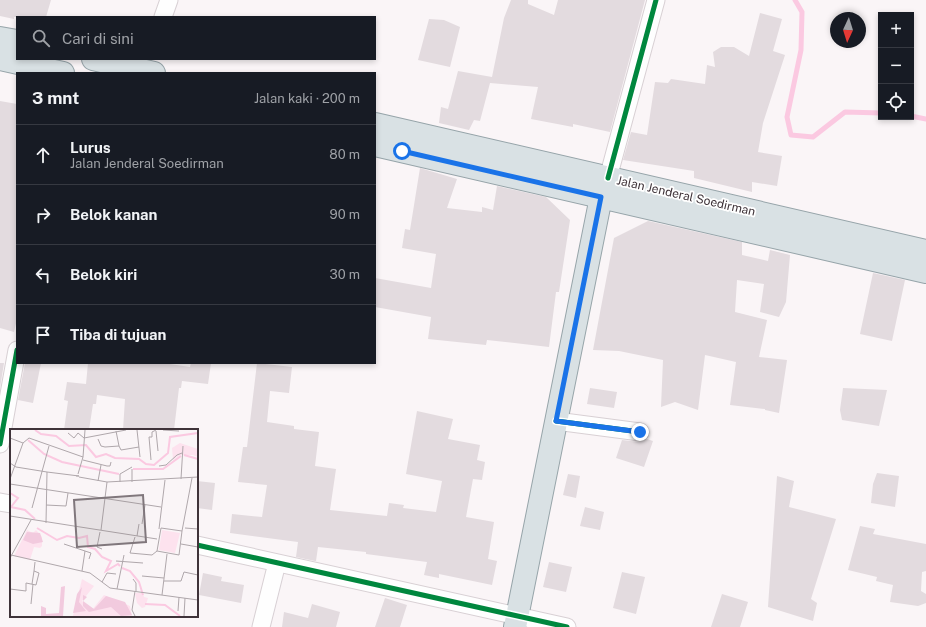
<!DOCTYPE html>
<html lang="id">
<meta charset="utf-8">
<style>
body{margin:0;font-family:"Public Sans",sans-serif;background:#242831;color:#f1f3f6}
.controls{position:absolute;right:12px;top:12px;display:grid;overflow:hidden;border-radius:0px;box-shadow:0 2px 6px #0003}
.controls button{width:36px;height:36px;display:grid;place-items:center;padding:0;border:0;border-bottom:1px solid #363941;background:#171b24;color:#f1f3f6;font:20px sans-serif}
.compass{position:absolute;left:830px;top:12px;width:36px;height:36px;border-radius:50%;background:#171b24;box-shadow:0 2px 6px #0003;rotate:184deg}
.stop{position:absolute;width:12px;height:12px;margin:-9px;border:3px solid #1a73e8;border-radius:50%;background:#fff}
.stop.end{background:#1a73e8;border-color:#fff;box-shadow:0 1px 4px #0008}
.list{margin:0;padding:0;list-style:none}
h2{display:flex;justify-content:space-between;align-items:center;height:52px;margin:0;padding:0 16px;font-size:17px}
h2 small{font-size:13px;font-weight:400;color:#9ea1a6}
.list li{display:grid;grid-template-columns:26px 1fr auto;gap:12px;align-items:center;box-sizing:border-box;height:60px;padding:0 16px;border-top:1px solid #363941}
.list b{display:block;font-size:15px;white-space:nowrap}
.list p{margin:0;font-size:13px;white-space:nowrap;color:#9ea1a6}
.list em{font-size:13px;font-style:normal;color:#9ea1a6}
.icon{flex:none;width:22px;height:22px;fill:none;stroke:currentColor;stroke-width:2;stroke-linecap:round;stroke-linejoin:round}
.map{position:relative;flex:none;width:926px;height:627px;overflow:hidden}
.search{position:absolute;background:#171b24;box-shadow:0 2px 6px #0003;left:16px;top:16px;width:360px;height:44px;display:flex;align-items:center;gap:10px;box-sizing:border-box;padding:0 14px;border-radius:0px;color:#9ea1a6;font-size:15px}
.panel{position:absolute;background:#171b24;box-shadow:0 2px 6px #0003;left:16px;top:72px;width:360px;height:292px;border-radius:0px}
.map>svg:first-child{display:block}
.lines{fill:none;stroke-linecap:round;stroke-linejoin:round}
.stream{stroke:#fbc9e1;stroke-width:5}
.building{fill:#e3dbdf}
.street-casing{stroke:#d8d0d4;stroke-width:19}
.primary-casing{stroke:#96a4a9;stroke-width:24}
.street{stroke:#fefefe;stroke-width:17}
.primary{stroke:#d9e1e4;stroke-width:22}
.cycleway-casing{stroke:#fff;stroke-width:8}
.cycleway{stroke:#00873e;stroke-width:5}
.route{stroke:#1a73e8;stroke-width:5}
.labels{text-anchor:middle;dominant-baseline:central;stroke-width:3.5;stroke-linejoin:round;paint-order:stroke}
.street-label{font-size:12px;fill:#3f3339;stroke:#fff}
.inset-river{fill:none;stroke:#fbc9e1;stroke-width:2}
.inset-road{fill:none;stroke:#afa7ab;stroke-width:1}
.view{fill:#80777c;fill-opacity:0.15;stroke:#80777c;stroke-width:2}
.inset-edge{fill:none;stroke:#3f3339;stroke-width:2}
</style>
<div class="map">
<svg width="926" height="627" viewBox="0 0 926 627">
<rect width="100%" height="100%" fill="#faf5f7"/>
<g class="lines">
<path class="stream" d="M 795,0 L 802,12 L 801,50 L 787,117 L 791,135 L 813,137 L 845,112 L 881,113
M 911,116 L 926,119"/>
</g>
<path class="building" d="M 0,0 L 51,0 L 46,17 L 14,17 L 14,19 L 0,16 Z
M 511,0 L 528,0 L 528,4 L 554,15 L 558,0 L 645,0 L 610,132 L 573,124 L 573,127 L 531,119 L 538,87 L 490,83 L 480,121 L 474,120 L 469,130 L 439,123 L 441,107 L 448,109 L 458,71 L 492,77 L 504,18 Z
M 760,13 L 782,19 L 773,51 L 785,55 L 763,123 L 758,152 L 782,156 L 777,186 L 752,182 L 752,192 L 694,178 L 694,171 L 623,160 L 631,132 L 647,135 L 655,82 L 668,83 L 671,79 L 705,84 L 707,65 L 715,67 L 713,52 L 721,47 L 734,47 L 749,56 Z
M 429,19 L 444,20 L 460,27 L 450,67 L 418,60 Z
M 0,101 L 17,104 L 17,319 L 14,332 L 0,328 Z
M 420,168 L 457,179 L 447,208 L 482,212 L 482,207 L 493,210 L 497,186 L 546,197 L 570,220 L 559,292 L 556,292 L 549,347 L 487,340 L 486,345 L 428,339 L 431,317 L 375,307 L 375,278 L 431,288 L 436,254 L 402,248 L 405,229 L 410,230 Z
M 648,221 L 742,242 L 742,255 L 768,261 L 770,250 L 790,255 L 786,302 L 779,317 L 760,312 L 764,284 L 737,280 L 735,312 L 767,320 L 759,357 L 787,360 L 779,413 L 765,410 L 765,409 L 730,405 L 736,362 L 705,355 L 698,410 L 675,402 L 661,407 L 663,360 L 619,351 L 593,350 L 614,238 Z
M 873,273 L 905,280 L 892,341 L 860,334 Z
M 0,363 L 4,363 L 0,388 Z
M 25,363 L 41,363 L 33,403 L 18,400 Z
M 88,363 L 163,363 L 190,367 L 191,363 L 211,363 L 208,384 L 182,381 L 181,388 L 179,388 L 174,430 L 123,430 L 125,399 L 97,395 L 96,404 L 93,404 L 89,430 L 64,430 L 68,401 L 64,400 L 67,382 L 86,384 Z
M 257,363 L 292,367 L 289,393 L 270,391 L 267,422 L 294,426 L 294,429 L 319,432 L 315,466 L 336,469 L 330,510 L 387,516 L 389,503 L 404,505 L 403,508 L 436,512 L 442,481 L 406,474 L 417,411 L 453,419 L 448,439 L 480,445 L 477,460 L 485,462 L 482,480 L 473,479 L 466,517 L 494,522 L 488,559 L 497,561 L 492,585 L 439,574 L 439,578 L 424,575 L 427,562 L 366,554 L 366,552 L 318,547 L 316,561 L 315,561 L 296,557 L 298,542 L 230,533 L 232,514 L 262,517 L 267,485 L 238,482 L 243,447 L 247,447 Z
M 590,388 L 617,392 L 614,408 L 587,404 Z
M 843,388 L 887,390 L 879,426 L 842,420 L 840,410 Z
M 647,439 L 653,441 L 644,467 L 616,458 L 622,440 L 639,442 Z
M 877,473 L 899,476 L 895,507 L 871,503 L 873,484 Z
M 568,474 L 580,476 L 576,498 L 563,495 Z
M 777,476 L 794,481 L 789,507 L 836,519 L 811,599 L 817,603 L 813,621 L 768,607 Z
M 197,481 L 215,483 L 212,510 L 197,508 Z
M 585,507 L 604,512 L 600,530 L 580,526 Z
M 860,526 L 875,529 L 873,534 L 926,544 L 926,571 L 922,572 L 921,591 L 926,594 L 926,603 L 918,606 L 890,602 L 893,585 L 876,581 L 877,577 L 848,570 Z
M 549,562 L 572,567 L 566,592 L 543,587 Z
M 622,572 L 645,577 L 636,614 L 613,608 Z
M 203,573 L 222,577 L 221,581 L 244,585 L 241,603 L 199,595 Z
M 722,594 L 748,602 L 740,627 L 711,627 Z
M 385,598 L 407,605 L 400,627 L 375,627 Z
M 312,604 L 340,612 L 336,627 L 282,627 L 284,612 L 308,618 Z"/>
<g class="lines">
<g class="street-casing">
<path id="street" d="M 163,17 L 169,0
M 608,178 L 656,0
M 556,421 L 640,432
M 0,444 L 17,350
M 0,502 L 11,504
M 197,545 L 567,627
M 261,627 L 277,563"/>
</g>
<g class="primary-casing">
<path id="primary" d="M 0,38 L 17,41
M 0,59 L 63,73
M 93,59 L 154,73
M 375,124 L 926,251
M 375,145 L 926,272
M 515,627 L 601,197"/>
</g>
<use href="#street" class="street"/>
<use href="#primary" class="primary"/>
<g class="cycleway-casing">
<path id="cycleway" d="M 608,178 L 656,0
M 556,421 L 640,432
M 0,444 L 17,350
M 197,545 L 567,627"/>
</g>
<use href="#cycleway" class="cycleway"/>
</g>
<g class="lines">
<path class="route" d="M 402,151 L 601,197 L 556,421 L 640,432"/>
</g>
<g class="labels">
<g class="street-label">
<text transform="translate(686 196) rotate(13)">Jalan Jenderal Soedirman</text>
</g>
</g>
<g transform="translate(10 429)">
<rect width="188" height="188" fill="#faf5f7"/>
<path d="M 170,14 L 188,20 L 188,28 L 183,26 L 171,26 L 163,31 L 162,19 ZM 17,101 L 23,104 L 26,101 L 32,108 L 32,117 L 30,119 L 24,118 L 20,131 L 4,127 ZM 152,101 L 170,104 L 165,124 L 149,121 ZM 72,150 L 84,157 L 72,172 L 82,181 L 94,166 L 120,177 L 122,187 L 63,187 ZM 125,164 L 133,164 L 134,168 L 138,169 L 135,178 L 132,179 L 127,174 Z" fill="#fde2ee"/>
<path d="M 17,103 L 30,104 L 33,113 L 23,115 L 13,111 ZM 55,157 L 53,187 L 31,187 L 31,177 L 36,179 L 36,185 L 49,184 L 51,158 ZM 72,158 L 69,173 L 76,182 L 63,184 L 67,165 ZM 73,166 L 77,168 L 73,172 L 84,180 L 96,167 L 115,173 L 122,186 L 111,187 L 101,178 L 79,183 L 73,177 Z" fill="#f2cade"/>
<path class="inset-river" d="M 25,1 L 31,5 L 46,7 L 59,17 L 76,16 L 86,28 L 96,25 L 105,29 L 129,30 L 136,35 L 144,36 L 158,24 L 160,8 L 188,4M 18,11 L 34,25 L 52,33 L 109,45M 174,26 L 188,30M 123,40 L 153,40 L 171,27M 0,64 L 8,69 L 1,78 L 15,81 L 25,90M 27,99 L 47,111 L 57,107 L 69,109 L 77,107 L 78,118 L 85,120 L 92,128 L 101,132 L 96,142 L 108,135 L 110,137M 112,139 L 120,142 L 129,153 L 133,166M 135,175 L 155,176 L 170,187"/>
<path class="inset-road" d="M 127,1 L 130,28M 153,1 L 169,2M 106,2 L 109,17M 146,2 L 148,22M 58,4 L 64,9 L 68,4 L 74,9 L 116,1M 0,9 L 13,14 L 19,9 L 73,28M 88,10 L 91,17 L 95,18 L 109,17 L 111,21 L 129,18M 73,31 L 97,37 L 100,37 L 101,33M 141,31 L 139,8 L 142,8 L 142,3 L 146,1M 0,34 L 6,38 L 37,43M 149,37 L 156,36 L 167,26 L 172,24M 68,45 L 73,28 L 75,1M 69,48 L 97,53 L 91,101M 0,50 L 13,14M 171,50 L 173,17M 88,52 L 91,36M 97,53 L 188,48M 110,53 L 110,45 L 122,38M 122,53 L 122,40M 0,55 L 151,78M 36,76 L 56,77 L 58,64M 22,79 L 39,17M 0,87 L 147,110M 36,94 L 37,43 L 69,47 L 66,47M 132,95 L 135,76M 151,99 L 172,102 L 169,126 L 147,122 ZM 175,99 L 188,100M 149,100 L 155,51M 172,102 L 182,49M 90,103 L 87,118 L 92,120M 127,107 L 129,95M 125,108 L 120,124 L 142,126 L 147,122M 54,115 L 81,124 L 79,130M 171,115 L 188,118M 1,126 L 80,144 L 100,159 L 188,171M 0,129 L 21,91M 106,132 L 133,134M 72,142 L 75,122M 132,147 L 154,149M 123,150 L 126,154 L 126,162M 154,152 L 171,152 L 174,143 L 188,146M 92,153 L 97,144 L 106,145M 22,155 L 24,142M 0,160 L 16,162 L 16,154 L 26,156 L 29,144 L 24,142 L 25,133M 107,160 L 114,126M 125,162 L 122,181 L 125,187M 152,166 L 157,125M 21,175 L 23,155M 168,182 L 169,168M 174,187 L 175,169"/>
<path class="view" d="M 133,66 L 136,113 L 67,118 L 64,71 Z"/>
<rect width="188" height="188" class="inset-edge"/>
</g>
</svg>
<div class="controls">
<button>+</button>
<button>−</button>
<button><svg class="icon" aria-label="locate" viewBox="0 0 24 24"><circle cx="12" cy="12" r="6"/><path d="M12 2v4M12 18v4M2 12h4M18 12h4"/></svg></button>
</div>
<svg class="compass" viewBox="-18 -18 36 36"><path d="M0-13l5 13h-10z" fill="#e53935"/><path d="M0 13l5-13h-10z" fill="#9ea1a6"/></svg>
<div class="stop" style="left:402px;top:151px"></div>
<div class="stop end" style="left:640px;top:432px"></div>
<div class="search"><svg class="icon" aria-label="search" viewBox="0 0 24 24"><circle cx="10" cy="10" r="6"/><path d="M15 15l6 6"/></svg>Cari di sini</div>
<section class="panel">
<h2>3 mnt<small>Jalan kaki · 200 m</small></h2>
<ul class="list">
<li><svg class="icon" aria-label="ahead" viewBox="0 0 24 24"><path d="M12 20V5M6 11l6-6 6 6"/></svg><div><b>Lurus</b><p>Jalan Jenderal Soedirman</p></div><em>80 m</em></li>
<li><svg class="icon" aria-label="right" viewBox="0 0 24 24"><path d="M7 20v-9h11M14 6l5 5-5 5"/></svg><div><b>Belok kanan</b></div><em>90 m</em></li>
<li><svg class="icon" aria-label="left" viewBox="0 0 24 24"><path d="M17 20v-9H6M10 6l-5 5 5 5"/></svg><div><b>Belok kiri</b></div><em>30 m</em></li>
<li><svg class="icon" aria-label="arrive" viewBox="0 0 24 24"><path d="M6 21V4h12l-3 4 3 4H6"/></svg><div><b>Tiba di tujuan</b></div></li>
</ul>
</section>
</div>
